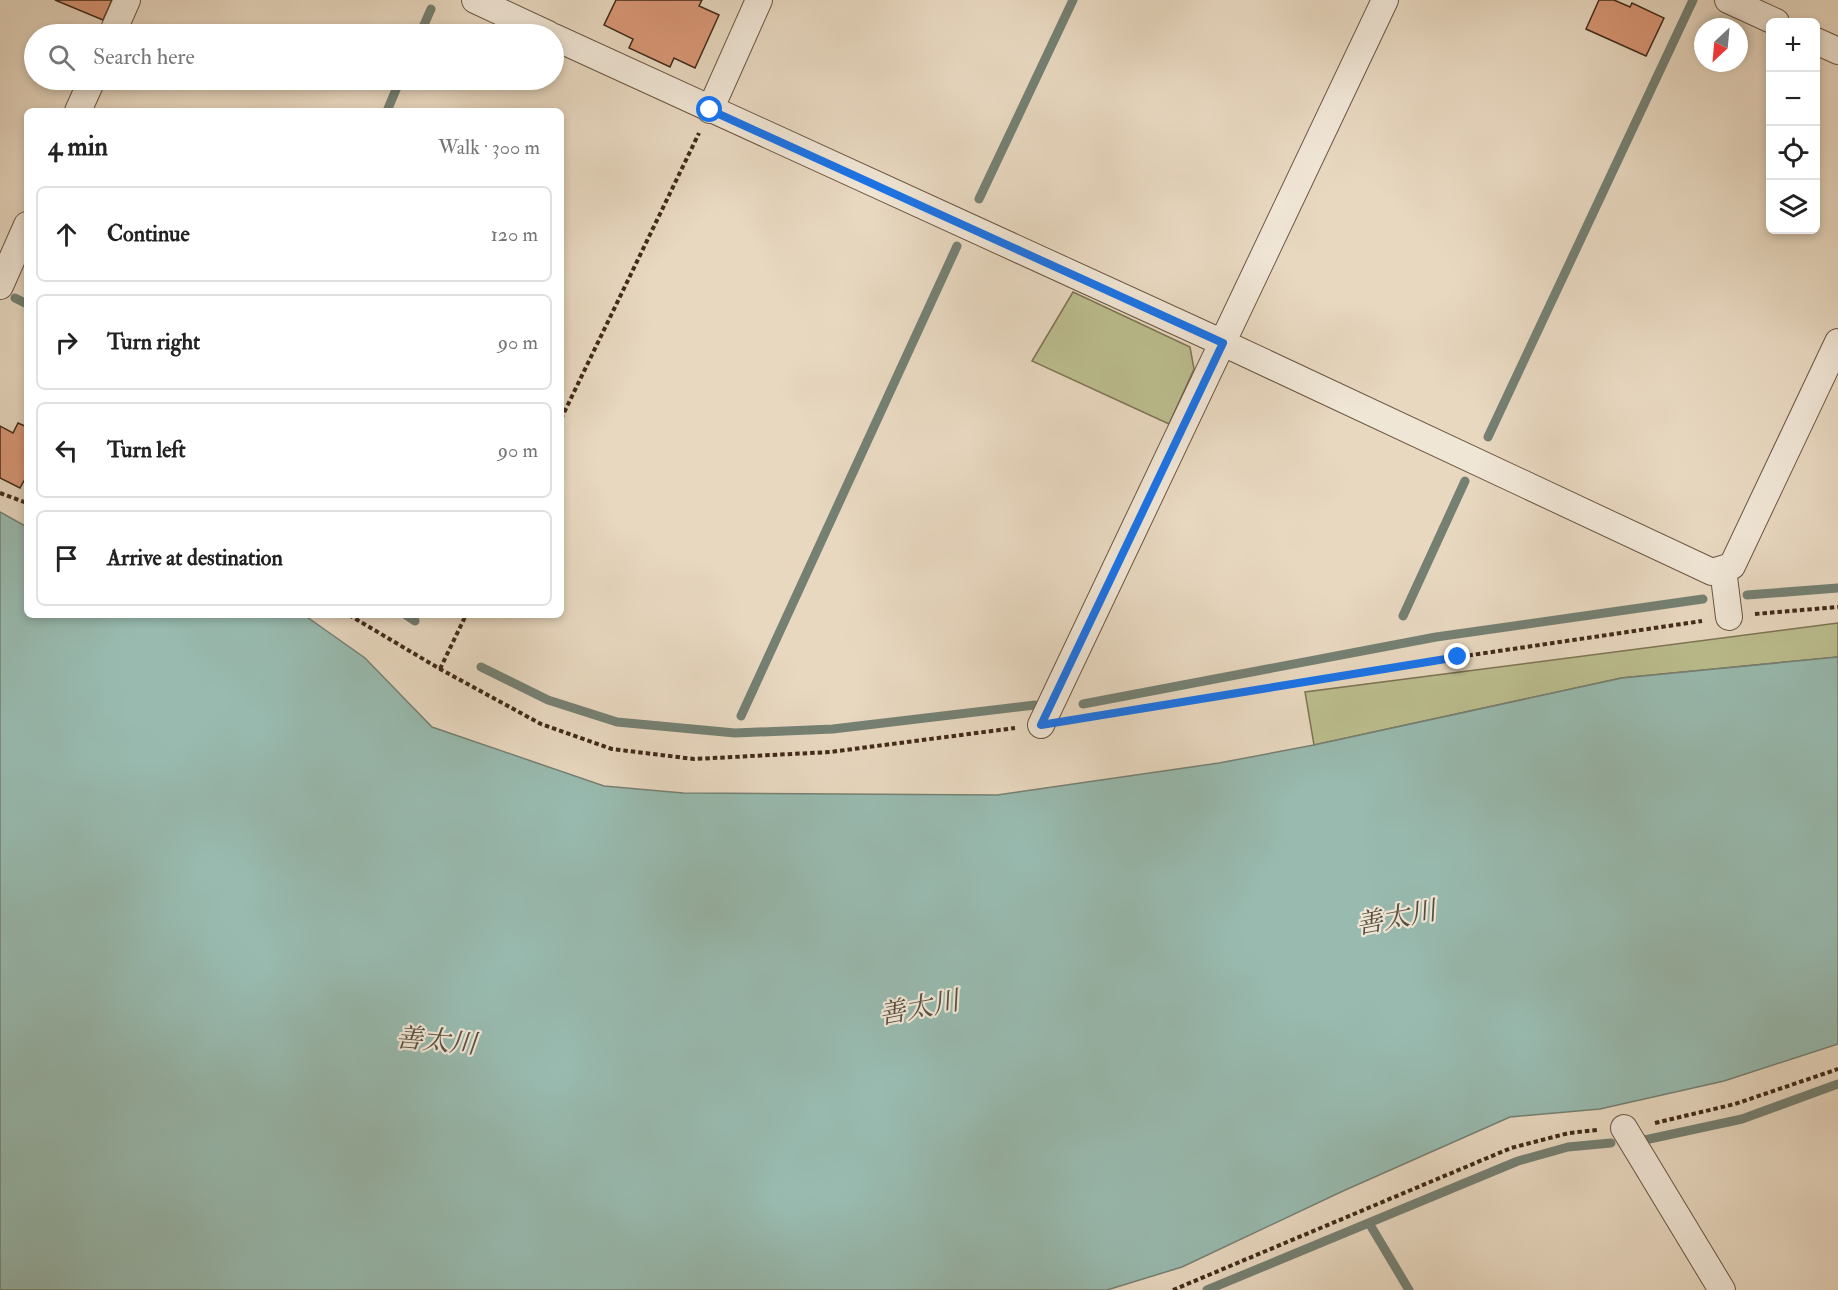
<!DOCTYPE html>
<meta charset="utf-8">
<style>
body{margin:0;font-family:"IM FELL Double Pica","Noto Serif JP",serif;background:#f6f6f6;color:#222}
.controls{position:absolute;right:18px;top:18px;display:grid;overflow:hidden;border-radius:9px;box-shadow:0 3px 9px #0003}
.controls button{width:54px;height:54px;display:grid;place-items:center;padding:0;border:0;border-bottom:2px solid #e0e0e0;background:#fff;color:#222;font:30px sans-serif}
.compass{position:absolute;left:1694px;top:18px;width:54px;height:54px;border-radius:50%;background:#fff;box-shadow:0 3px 9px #0003;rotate:206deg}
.stop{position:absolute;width:18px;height:18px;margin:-14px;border:4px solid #1a73e8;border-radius:50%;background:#fff}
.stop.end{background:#1a73e8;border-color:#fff;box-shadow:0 2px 6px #0008}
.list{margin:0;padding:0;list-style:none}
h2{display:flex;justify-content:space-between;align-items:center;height:78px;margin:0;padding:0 24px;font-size:26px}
h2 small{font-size:20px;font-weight:400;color:#767676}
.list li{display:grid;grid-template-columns:39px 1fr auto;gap:18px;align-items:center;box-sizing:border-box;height:96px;margin:0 12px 12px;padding:0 12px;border:2px solid #e0e0e0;border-radius:9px}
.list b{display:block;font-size:22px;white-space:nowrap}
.list em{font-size:20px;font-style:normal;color:#767676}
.icon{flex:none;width:33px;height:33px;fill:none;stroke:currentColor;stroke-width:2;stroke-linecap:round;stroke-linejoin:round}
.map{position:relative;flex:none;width:1838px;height:1290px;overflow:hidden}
.search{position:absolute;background:#fff;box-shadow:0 3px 9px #0003;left:24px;top:24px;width:540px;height:66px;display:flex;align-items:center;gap:15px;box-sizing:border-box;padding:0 21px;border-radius:33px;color:#767676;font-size:22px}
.panel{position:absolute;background:#fff;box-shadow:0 3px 9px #0003;left:24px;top:108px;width:540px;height:510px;border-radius:9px}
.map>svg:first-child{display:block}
.green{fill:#bbbd8e;stroke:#7e7454;stroke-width:1.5}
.water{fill:#98baaf;stroke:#758073;stroke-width:1.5}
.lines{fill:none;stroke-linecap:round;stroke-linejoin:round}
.stream{stroke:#758073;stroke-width:9}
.building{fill:#d99776;stroke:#412a19;stroke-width:1.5}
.minor-casing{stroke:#6b5643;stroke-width:28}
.path{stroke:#412a19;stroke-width:4;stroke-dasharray:4.5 3;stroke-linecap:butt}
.minor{stroke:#f0e6d6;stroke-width:26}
.route{stroke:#1a73e8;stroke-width:8}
.labels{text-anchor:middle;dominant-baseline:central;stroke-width:4.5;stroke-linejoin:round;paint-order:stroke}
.water-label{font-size:27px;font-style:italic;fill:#574e3e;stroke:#f0e6d6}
</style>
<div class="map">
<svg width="1838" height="1290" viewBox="0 0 1838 1290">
<rect width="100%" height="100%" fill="#e8d8c0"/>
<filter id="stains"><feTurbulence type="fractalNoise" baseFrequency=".00333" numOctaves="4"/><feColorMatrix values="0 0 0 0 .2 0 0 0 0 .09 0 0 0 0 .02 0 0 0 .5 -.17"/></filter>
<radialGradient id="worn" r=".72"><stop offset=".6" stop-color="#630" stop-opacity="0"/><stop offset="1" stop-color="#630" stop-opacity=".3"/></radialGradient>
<path class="green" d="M 1073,292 L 1190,347 L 1194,369 L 1169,424 L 1032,361 Z
M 1838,623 L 1838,657 L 1621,678 L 1314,745 L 1305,692 Z"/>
<path class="water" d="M 0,512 L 27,527 L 27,615 L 304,615 L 365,658 L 432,727 L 604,786 L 683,793 L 997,795 L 1219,763 L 1314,745 L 1622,678 L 1838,657 L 1838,1044 L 1724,1081 L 1600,1109 L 1510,1117 L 1343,1191 L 1182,1267 L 1107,1290 L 0,1290 Z"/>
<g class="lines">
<path class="stream" d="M 420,34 L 431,9
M 387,111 L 400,80
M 979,199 L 1073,0
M 15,298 L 27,304
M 1488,437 L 1693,0
M 1747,595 L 1838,588
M 406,615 L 415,621
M 1403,616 L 1465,481
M 481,667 L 548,700 L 617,722 L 735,733 L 833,729 L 1035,705
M 1083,704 L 1436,637 L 1703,599
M 741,716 L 957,246
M 1640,1141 L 1742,1119 L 1838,1084
M 1369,1223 L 1409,1290
M 1207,1290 L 1518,1161 L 1568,1147 L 1611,1143"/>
</g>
<path class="building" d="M 55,0 L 112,0 L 103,20 Z
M 616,0 L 702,0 L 699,6 L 719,15 L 695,68 L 674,58 L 670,67 L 629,48 L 633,39 L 604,25 Z
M 1599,0 L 1614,0 L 1630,7 L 1632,3 L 1664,18 L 1646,56 L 1586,29 Z
M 18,423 L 27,427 L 27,481 L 25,479 L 20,488 L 0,478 L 0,426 L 13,433 Z"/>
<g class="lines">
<g class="minor-casing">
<path id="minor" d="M 475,0 L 548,34
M 1728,0 L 1776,22
M 112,34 L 127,0
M 554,37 L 1223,343 L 1712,572 L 1732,566 L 1838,342
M 1816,41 L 1838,51
M 710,110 L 759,0
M 78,111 L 92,80
M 0,286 L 27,225
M 1723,569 L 1729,617
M 1041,725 L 1385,0
M 1624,1128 L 1722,1290"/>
</g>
<path class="path" d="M 561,419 L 699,133
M 0,493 L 27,503
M 1755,614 L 1838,607
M 349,615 L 440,669 L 541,724 L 612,749 L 694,759 L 830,752 L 1015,728
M 440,669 L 466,615
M 1076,719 L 1458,657 L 1702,621
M 1655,1123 L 1735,1104 L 1838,1069
M 1173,1290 L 1511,1148 L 1569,1133 L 1597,1130"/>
<use href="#minor" class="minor"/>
</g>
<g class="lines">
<path class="route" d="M 710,110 L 1223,343 L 1041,725 L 1458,657"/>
</g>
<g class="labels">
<g class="water-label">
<text transform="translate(1396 918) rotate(-11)">善太川</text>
<text transform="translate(919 1008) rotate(-11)">善太川</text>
<text transform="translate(436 1041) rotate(5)">善太川</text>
</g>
</g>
<rect width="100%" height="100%" filter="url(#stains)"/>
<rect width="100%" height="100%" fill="url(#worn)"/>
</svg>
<div class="controls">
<button>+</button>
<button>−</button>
<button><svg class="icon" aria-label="locate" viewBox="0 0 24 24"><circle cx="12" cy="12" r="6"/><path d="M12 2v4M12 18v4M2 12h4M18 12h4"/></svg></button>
<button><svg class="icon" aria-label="layers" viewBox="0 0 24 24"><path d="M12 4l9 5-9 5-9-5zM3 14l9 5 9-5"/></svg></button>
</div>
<svg class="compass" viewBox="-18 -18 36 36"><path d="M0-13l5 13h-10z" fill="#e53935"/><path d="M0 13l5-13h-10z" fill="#767676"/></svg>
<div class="stop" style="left:710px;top:110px"></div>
<div class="stop end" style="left:1458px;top:657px"></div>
<div class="search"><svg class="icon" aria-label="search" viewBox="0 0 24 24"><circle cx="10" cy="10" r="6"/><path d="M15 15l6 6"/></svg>Search here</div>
<section class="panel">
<h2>4 min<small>Walk · 300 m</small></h2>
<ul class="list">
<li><svg class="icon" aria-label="ahead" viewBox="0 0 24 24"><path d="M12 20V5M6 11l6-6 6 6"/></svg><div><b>Continue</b></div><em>120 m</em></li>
<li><svg class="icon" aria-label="right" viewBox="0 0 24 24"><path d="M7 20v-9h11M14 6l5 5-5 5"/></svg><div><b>Turn right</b></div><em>90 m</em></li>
<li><svg class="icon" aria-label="left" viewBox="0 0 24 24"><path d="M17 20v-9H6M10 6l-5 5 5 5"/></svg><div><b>Turn left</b></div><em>90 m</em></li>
<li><svg class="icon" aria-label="arrive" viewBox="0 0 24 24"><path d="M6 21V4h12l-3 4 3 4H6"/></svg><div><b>Arrive at destination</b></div></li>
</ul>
</section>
</div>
